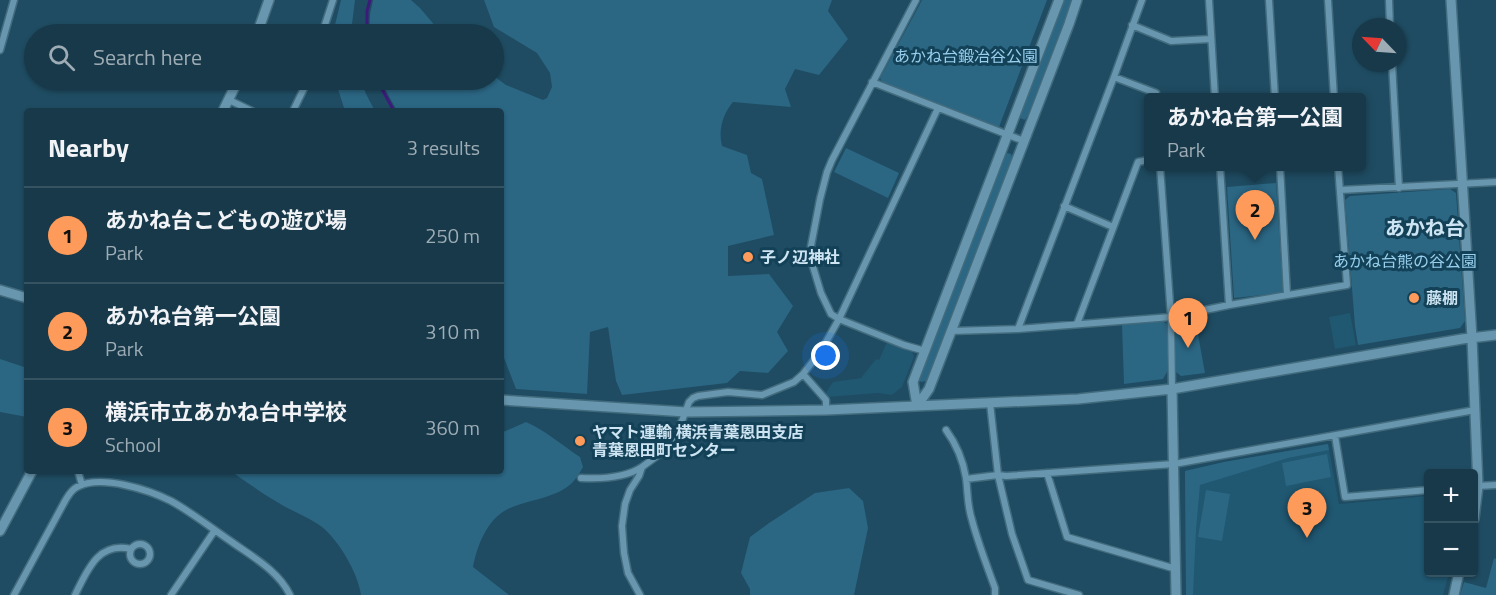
<!DOCTYPE html>
<meta charset="utf-8">
<style>
body{margin:0;font-family:"Titillium Web","Noto Sans JP",sans-serif;background:#204051;color:#f1f3f6}
.controls{position:absolute;right:18px;bottom:18px;display:grid;overflow:hidden;border-radius:6px;box-shadow:0 2px 4px #0004}
.controls button{width:54px;height:54px;display:grid;place-items:center;padding:0;border:0;border-bottom:2px solid #365362;background:#17394a;color:#f1f3f6;font:30px sans-serif}
.compass{position:absolute;left:1352px;top:18px;width:54px;height:54px;border-radius:50%;background:#17394a;box-shadow:0 2px 4px #0004;rotate:295deg}
.you{position:absolute;left:826px;top:356px;width:21px;height:21px;margin:-15px;border:4px solid #fff;border-radius:50%;background:#1a73e8;box-shadow:0 0 0 9px #1a73e833}
.badge{display:grid;place-items:center;width:39px;height:39px;border-radius:50%;background:#ff9b5a;color:#111;font-size:20px;font-weight:700}
.pin{position:absolute;translate:-50% -50px;filter:drop-shadow(0 2px 3px #0008)}
.pin::after{content:'';position:absolute;top:32px;width:21px;height:18px;background:inherit;clip-path:polygon(0 0,100% 0,50% 100%)}
.popup{position:absolute;left:1144px;top:93px;width:222px;height:78px;box-sizing:border-box;display:grid;place-content:center;border-radius:6px;background:#17394a;filter:drop-shadow(0 2px 4px #0005);font-size:20px;white-space:nowrap;color:#9eacb5}
.popup b{font-size:22px;color:#f1f3f6}
.popup::after{content:'';position:absolute;left:50%;top:100%;margin-left:-12px;border:12px solid transparent;border-top-color:#17394a}
.list{margin:0;padding:0;list-style:none}
h2{display:flex;justify-content:space-between;align-items:center;height:78px;margin:0;padding:0 24px;font-size:26px}
h2 small{font-size:20px;font-weight:400;color:#9eacb5}
.list li{display:grid;grid-template-columns:39px 1fr auto;gap:18px;align-items:center;box-sizing:border-box;height:96px;padding:0 24px;border-top:2px solid #365362}
.list b{display:block;font-size:22px;white-space:nowrap}
.list p{margin:0;font-size:20px;white-space:nowrap;color:#9eacb5}
.list em{font-size:20px;font-style:normal;color:#9eacb5}
.icon{flex:none;width:33px;height:33px;fill:none;stroke:currentColor;stroke-width:2;stroke-linecap:round;stroke-linejoin:round}
.map{position:relative;flex:none;width:1496px;height:595px;overflow:hidden}
.search{position:absolute;background:#17394a;box-shadow:0 2px 4px #0004;left:24px;top:24px;width:480px;height:66px;display:flex;align-items:center;gap:15px;box-sizing:border-box;padding:0 21px;border-radius:33px;color:#9eacb5;font-size:22px}
.panel{position:absolute;background:#17394a;box-shadow:0 2px 4px #0004;left:24px;top:108px;width:480px;height:366px;border-radius:6px}
.map>svg:first-child{display:block}
.built{fill:#205771}
.green{fill:#2b6683}
.lines{fill:none;stroke-linecap:round;stroke-linejoin:round}
.stream{stroke:#3d1b7b;stroke-width:3}
.minor-casing{stroke:#426b7d;stroke-width:9}
.tertiary-casing{stroke:#426b7d;stroke-width:12}
.minor{stroke:#6896ae;stroke-width:6}
.tertiary{stroke:#6896ae;stroke-width:9}
.poi-dot{fill:#ff9b5a;stroke:#134157;stroke-width:2}
.labels{text-anchor:middle;dominant-baseline:central;stroke-width:6;stroke-linejoin:round;paint-order:stroke}
.park-label{font-size:16px;fill:#97cfed;stroke:#134157}
.poi-label{font-size:16px;font-weight:bold;fill:#cde4f2;stroke:#134157;text-anchor:start}
.quarter-label{font-size:20px;font-weight:bold;fill:#cde4f2;stroke:#134157}
</style>
<div class="map">
<svg width="1496" height="595" viewBox="0 0 1496 595">
<rect width="100%" height="100%" fill="#1f4c62"/>
<path class="built" d="M 1350,313 L 1356,345 L 1335,349 L 1329,317 Z
M 887,342 L 912,351 L 914,357 L 902,387 L 892,395 L 878,393 L 827,397 L 825,394 L 833,382 L 861,378 L 876,359 L 879,360 Z
M 1328,444 L 1339,504 L 1428,496 L 1428,572 L 1449,573 L 1443,595 L 1186,595 L 1185,471 L 1224,462 Z"/>
<path class="green" d="M 341,0 L 355,0 L 352,24 L 353,34 L 334,34 L 335,25 Z
M 373,0 L 411,0 L 420,8 L 442,34 L 369,34 L 370,14 Z
M 484,0 L 832,0 L 828,11 L 848,39 L 819,75 L 795,69 L 785,89 L 791,107 L 733,102 C 723,114 718,129 722,146 L 747,155 L 751,173 L 762,179 L 774,235 L 728,246 L 728,276 L 769,274 L 793,306 L 777,332 L 788,351 L 768,373 L 740,371 L 727,383 L 622,395 L 616,381 L 608,327 L 590,332 L 587,394 L 516,389 L 501,350 L 501,111 L 397,111 L 380,80 L 494,80 L 494,76 L 506,85 L 543,100 L 547,98 L 552,87 L 550,73 L 537,53 L 494,27 Z
M 922,0 L 1047,0 L 999,127 L 882,82 L 880,78 Z
M 1064,0 L 1072,0 L 1028,115 L 1025,120 L 1020,118 L 1021,114 Z
M 337,80 L 361,80 L 366,94 L 375,111 L 345,111 L 337,86 Z
M 846,148 L 899,173 L 888,198 L 834,172 Z
M 1007,153 L 1011,154 L 1012,157 L 926,381 L 921,382 L 919,380 L 1004,157 Z
M 1276,183 L 1283,293 L 1234,298 L 1227,187 Z
M 1450,189 L 1456,193 L 1465,321 L 1460,328 L 1358,345 L 1355,326 L 1345,200 L 1350,196 Z
M 1195,318 L 1205,373 L 1181,376 L 1176,372 L 1176,323 L 1179,320 Z
M 1162,321 L 1167,324 L 1167,372 L 1163,379 L 1124,384 L 1122,325 Z
M 0,359 L 27,368 L 27,417 L 0,412 Z
M 526,422 C 546,431 562,445 580,457 L 583,467 C 580,472 577,478 572,483 C 555,499 529,499 508,509 C 487,519 477,546 473,567 L 509,595 L 361,595 C 358,573 339,541 322,527 C 309,517 291,511 277,502 C 261,493 246,481 230,471 L 501,471 L 501,433 Z
M 1328,444 L 1329,450 L 1288,458 L 1200,485 L 1196,530 L 1193,595 L 1186,595 L 1185,471 L 1224,462 Z
M 1327,454 L 1331,477 L 1286,486 L 1282,463 Z
M 849,488 L 863,501 L 868,528 L 854,595 L 750,595 L 750,589 L 741,573 L 750,537 L 769,523 L 815,493 Z
M 1206,490 L 1230,494 L 1222,541 L 1198,537 Z
M 1494,558 L 1496,559 L 1496,595 L 1460,595 L 1464,582 L 1486,588 Z"/>
<g class="lines">
<path class="stream" d="M 367,34 L 367,11 L 370,0
M 377,80 L 394,111"/>
<g class="minor-casing">
<path id="minor" d="M 916,0 L 832,160 L 827,172 L 820,199 L 811,246 L 811,260 L 821,293 L 831,314 L 839,319 L 904,345 L 925,351
M 1209,0 L 1215,98
M 1269,0 L 1275,98
M 1328,0 L 1334,98
M 1389,0 L 1390,27
M 1132,25 L 1171,41 L 1211,39
M 322,34 L 333,0
M 0,50 L 14,0
M 1392,63 L 1399,188
M 1114,77 L 1156,93 L 1156,98
M 872,82 L 1024,141
M 229,100 L 252,111
M 293,111 L 308,80
M 1160,166 L 1171,317 L 1172,389
M 1220,166 L 1229,305
M 1280,166 L 1287,295
M 1340,190 L 1496,182
M 1064,206 L 1113,227
M 1077,324 L 1138,162 L 1148,160
M 1018,329 L 1114,77 L 1142,0
M 951,331 L 1018,329 L 1171,317 L 1229,305 L 1347,285 L 1338,166
M 803,374 L 826,400 L 826,410
M 990,403 L 998,475 L 1012,534 L 1028,580 L 1079,595
M 946,430 C 957,445 963,460 966,478 C 968,493 967,505 972,520 C 978,543 987,566 995,588 L 995,595
M 1335,436 L 1345,497 L 1428,490
M 78,471 L 82,485
M 1047,473 L 1067,537 L 1176,569
M 581,478 C 600,479 625,478 642,467
M 966,479 L 998,475 L 1006,476 L 1174,464 L 1475,410
M 1477,486 L 1496,485
M130 554a10 10 0 1 1 20 0a10 10 0 1 1-20 0Z
M 14,595 L 65,501 C 68,496 71,490 77,487 C 101,474 149,490 171,501 C 191,512 210,527 229,540 C 251,556 278,570 290,595
M 75,595 C 87,571 98,541 131,549
M 171,595 L 215,530
M 640,595 L 628,573 L 624,553 L 622,526 L 625,504 L 630,490 L 639,476 L 642,467 L 661,453 L 672,439 L 682,421 L 689,402 L 693,398 L 698,396 L 728,392 L 762,395 L 794,382 L 803,374 L 821,351 L 839,319 L 938,108"/>
</g>
<g class="tertiary-casing">
<path id="tertiary" d="M 1451,0 L 1472,338 L 1478,486 L 1474,519
M 257,34 L 269,0
M 223,111 L 238,80
M 0,290 L 27,298
M 1172,389 L 1176,595
M 501,400 L 686,412 L 826,410 L 1078,399 L 1172,389 L 1462,339 L 1496,335
M 917,406 L 929,389 L 1069,24 L 1077,0
M 917,406 L 913,382 L 1059,0
M 0,531 L 32,471
M 1454,595 L 1459,572"/>
</g>
<use href="#minor" class="minor"/>
<use href="#tertiary" class="tertiary"/>
</g>
<g class="poi-dot">
<circle cx="748" cy="257" r="6"/>
<circle cx="1414" cy="298" r="6"/>
<circle cx="580" cy="441" r="6"/>
</g>
<g class="labels">
<g class="park-label">
<text x="966" y="56">あかね台鍛冶谷公園</text>
<text x="1405" y="261">あかね台熊の谷公園</text>
</g>
<g class="poi-label">
<text x="760" y="257">子ノ辺神社</text>
<text x="1426" y="298">藤棚</text>
<text x="592" y="432">ヤマト運輸 横浜青葉恩田支店<tspan x="592" dy="18">青葉恩田町センター</tspan></text>
</g>
<g class="quarter-label">
<text x="1425" y="227">あかね台</text>
</g>
</g>
</svg>
<div class="controls">
<button>+</button>
<button>−</button>
</div>
<svg class="compass" viewBox="-18 -18 36 36"><path d="M0-13l5 13h-10z" fill="#e53935"/><path d="M0 13l5-13h-10z" fill="#9eacb5"/></svg>
<div class="you"></div>
<div class="pin badge" style="left:1188px;top:348px">1</div>
<div class="pin badge" style="left:1255px;top:240px">2</div>
<div class="popup"><b>あかね台第一公園</b>Park</div>
<div class="pin badge" style="left:1307px;top:538px">3</div>
<div class="search"><svg class="icon" aria-label="search" viewBox="0 0 24 24"><circle cx="10" cy="10" r="6"/><path d="M15 15l6 6"/></svg>Search here</div>
<section class="panel">
<h2>Nearby<small>3 results</small></h2>
<ul class="list">
<li><span class="badge">1</span><div><b>あかね台こどもの遊び場</b><p>Park</p></div><em>250 m</em></li>
<li><span class="badge">2</span><div><b>あかね台第一公園</b><p>Park</p></div><em>310 m</em></li>
<li><span class="badge">3</span><div><b>横浜市立あかね台中学校</b><p>School</p></div><em>360 m</em></li>
</ul>
</section>
</div>
